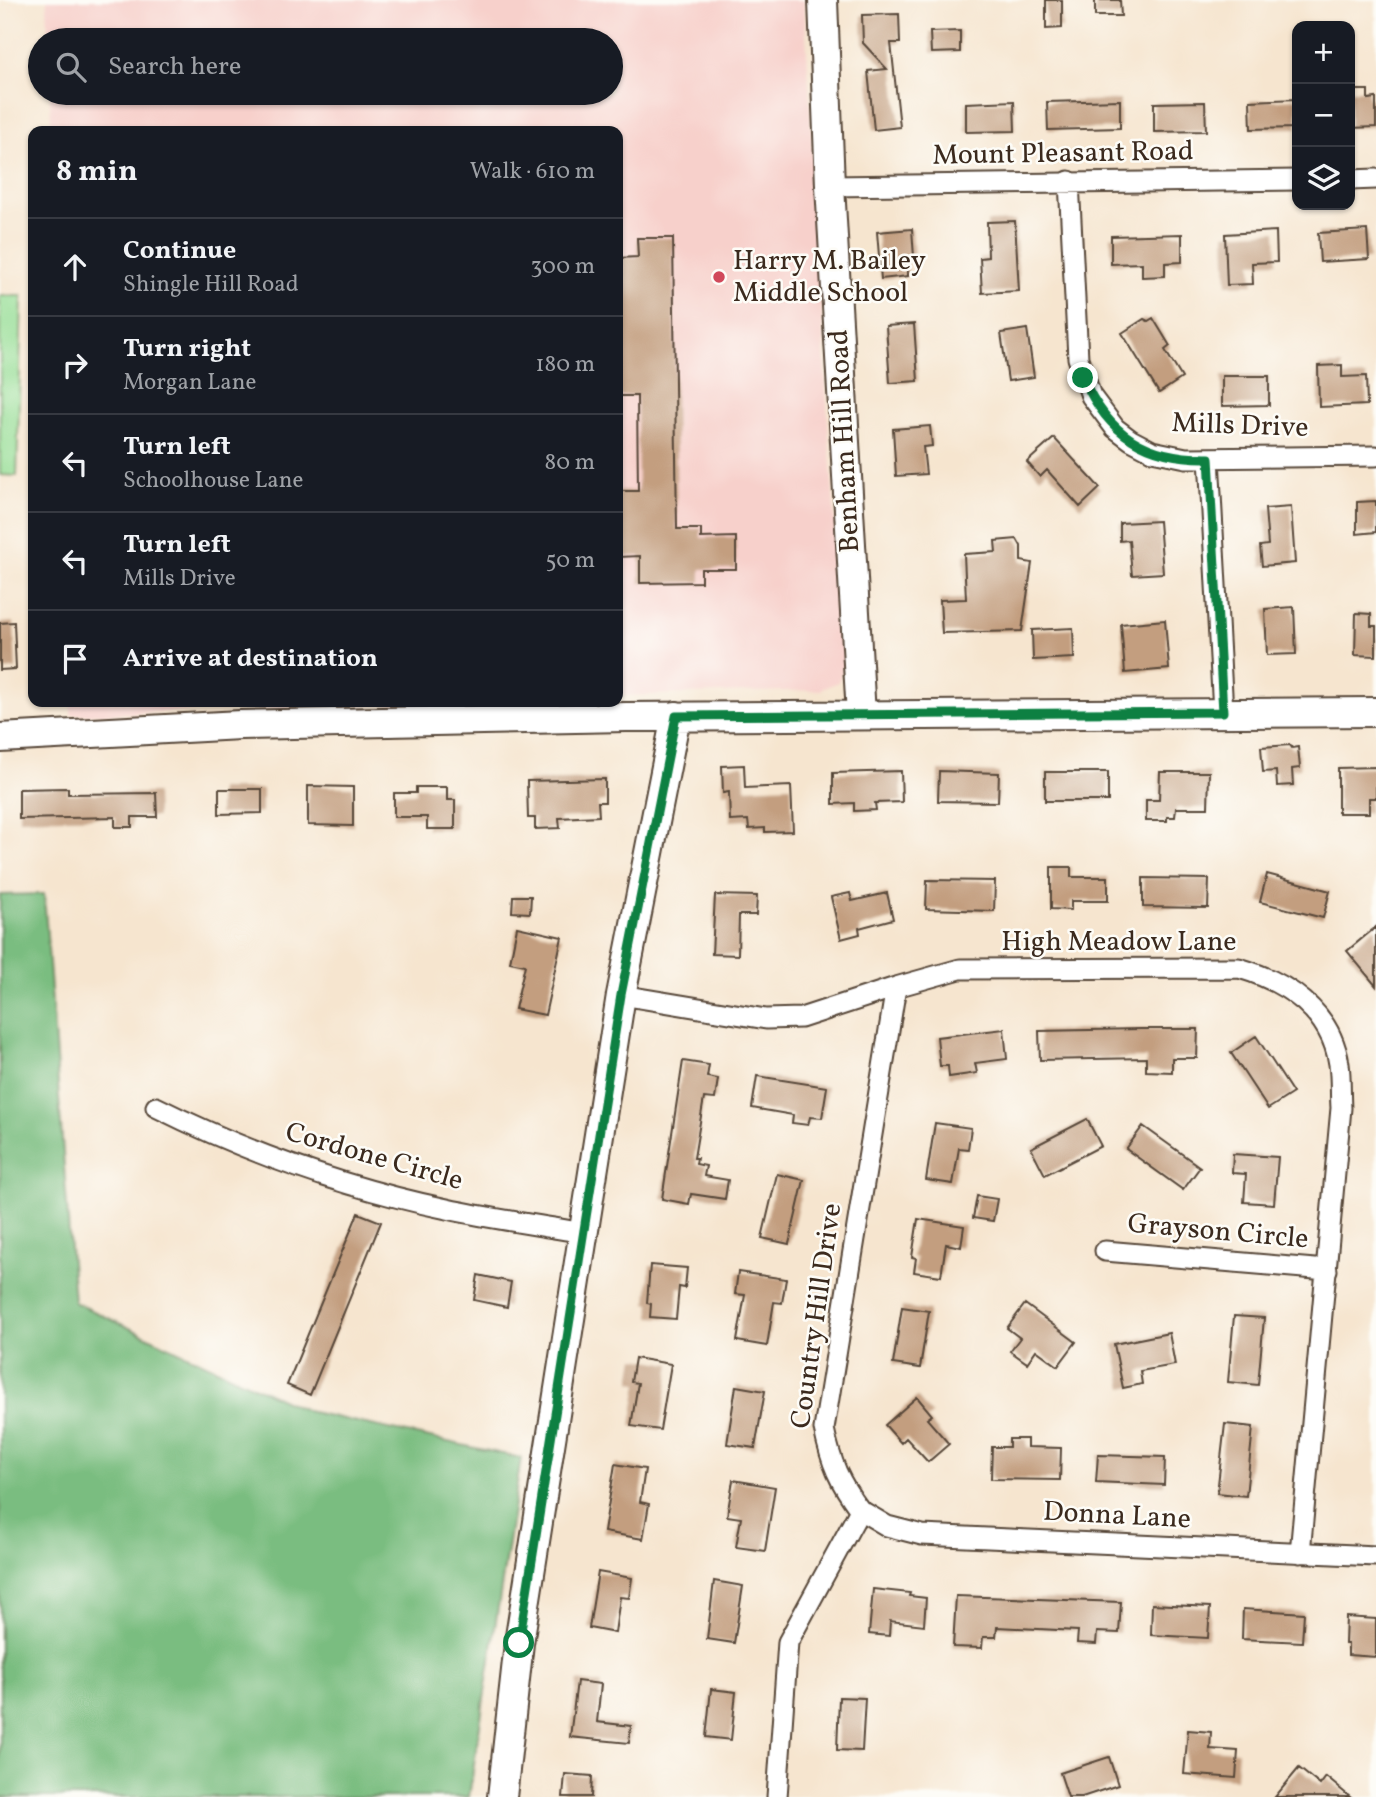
<!DOCTYPE html>
<meta charset="utf-8">
<style>
body{margin:0;font-family:Vollkorn,serif;background:#20242c;color:#f1f3f6}
.controls{position:absolute;right:21px;top:21px;display:grid;overflow:hidden;border-radius:14px;box-shadow:0 2px 5px #0004}
.controls button{width:63px;height:63px;display:grid;place-items:center;padding:0;border:0;border-bottom:2px solid #363941;background:#171b24;color:#f1f3f6;font:35px sans-serif}
.stop{position:absolute;width:21px;height:21px;margin:-16px;border:5px solid #0b8043;border-radius:50%;background:#fff}
.stop.end{background:#0b8043;border-color:#fff;box-shadow:0 2px 7px #0008}
.list{margin:0;padding:0;list-style:none}
h2{display:flex;justify-content:space-between;align-items:center;height:91px;margin:0;padding:0 28px;font-size:30px}
h2 small{font-size:23px;font-weight:400;color:#9ea1a6}
.list li{display:grid;grid-template-columns:46px 1fr auto;gap:21px;align-items:center;box-sizing:border-box;height:98px;padding:0 28px;border-top:2px solid #363941}
.list b{display:block;font-size:26px;white-space:nowrap}
.list p{margin:0;font-size:23px;white-space:nowrap;color:#9ea1a6}
.list em{font-size:23px;font-style:normal;color:#9ea1a6}
.icon{flex:none;width:38px;height:38px;fill:none;stroke:currentColor;stroke-width:2;stroke-linecap:round;stroke-linejoin:round}
.map{position:relative;flex:none;width:1376px;height:1797px;overflow:hidden}
.search{position:absolute;background:#171b24;box-shadow:0 2px 5px #0004;left:28px;top:28px;width:595px;height:77px;display:flex;align-items:center;gap:18px;box-sizing:border-box;padding:0 24px;border-radius:38px;color:#9ea1a6;font-size:26px}
.panel{position:absolute;background:#171b24;box-shadow:0 2px 5px #0004;left:28px;top:126px;width:595px;height:581px;border-radius:14px}
.map>svg:first-child{display:block}
.built{fill:#f7d0cb}
.green{fill:#98de97;stroke:#6a845a;stroke-width:2}
.forest{fill:#7abd80;stroke:#5a744f;stroke-width:2}
.building{fill:#c39e7f}
.lines{fill:none;stroke-linecap:round;stroke-linejoin:round}
.street-casing{stroke:#574639;stroke-width:23}
.secondary-casing{stroke:#574639;stroke-width:32}
.street{stroke:#fff;stroke-width:19}
.secondary{stroke:#fff;stroke-width:28}
.route{stroke:#0b8043;stroke-width:9}
.poi-dot{fill:#d1495b;stroke:#fdfcf7;stroke-width:2.5}
.labels{text-anchor:middle;dominant-baseline:central;stroke-width:5;stroke-linejoin:round;paint-order:stroke}
.street-label{font-size:28px;fill:#3b2a1e;stroke:#fdfcf7}
.poi-label{font-size:28px;fill:#3b2a1e;stroke:#fdfcf7;text-anchor:start}
</style>
<div class="map">
<svg width="1376" height="1797" viewBox="0 0 1376 1797">
<rect width="100%" height="100%" fill="#fdfcf7"/>
<filter id="ink" filterUnits="userSpaceOnUse"><feTurbulence type="fractalNoise" baseFrequency=".0143" numOctaves="2"/><feDisplacementMap in="SourceGraphic" scale="14" xChannelSelector="R" yChannelSelector="G"/><feConvolveMatrix kernelMatrix="1 2 1 2 8 2 1 2 1" color-interpolation-filters="sRGB"/></filter>
<filter id="wash" filterUnits="userSpaceOnUse"><feTurbulence type="fractalNoise" baseFrequency=".00686" numOctaves="4" result="noise"/><feDisplacementMap in="SourceGraphic" scale="28" xChannelSelector="R" yChannelSelector="G"/><feGaussianBlur stdDeviation="1.57" result="paint"/><feColorMatrix in="noise" values="0 0 0 0 0 0 0 0 0 0 0 0 0 0 0 0 0 1.4 0 .05"/><feComposite in="paint" operator="in"/></filter>
<g filter="url(#wash)">
<rect width="100%" height="100%" fill="#f6e5cf"/>
<path class="built" d="M 47,0 L 804,0 L 828,423 L 845,665 L 838,682 L 820,690 L 618,696 L 618,131 L 51,131 L 50,93 L 611,93 L 611,40 L 48,40 Z
M 71,702 L 457,702 L 71,715 Z"/>
<path class="green" d="M 0,296 L 22,296 L 17,476 L 0,475 Z"/>
<path class="forest" d="M 44,894 L 74,1302 L 307,1411 L 521,1458 L 469,1797 L 0,1797 L 0,895 Z"/>
<g id="blocks">
<path class="building" d="M 1046,0 L 1062,0 L 1062,28 L 1046,29 Z
M 1095,0 L 1120,0 L 1121,16 L 1095,16 Z
M 899,14 L 900,43 L 891,43 L 900,127 L 874,130 L 868,71 L 887,69 L 863,43 L 862,15 Z
M 960,31 L 960,52 L 931,53 L 930,32 Z
M 1350,90 L 1368,90 L 1368,99 L 1376,98 L 1376,127 L 1350,128 Z
M 1297,99 L 1297,128 L 1251,129 L 1250,101 Z
M 1120,100 L 1120,128 L 1048,130 L 1047,102 Z
M 1014,101 L 1015,131 L 966,132 L 966,103 Z
M 1205,102 L 1206,131 L 1154,132 L 1154,103 Z
M 1015,221 L 1019,291 L 982,293 L 980,258 L 988,257 L 987,222 Z
M 912,229 L 914,257 L 907,258 L 908,276 L 881,279 L 877,232 Z
M 1367,230 L 1369,259 L 1320,262 L 1318,233 Z
M 1276,231 L 1277,262 L 1252,263 L 1253,284 L 1227,285 L 1225,234 Z
M 1182,234 L 1182,262 L 1165,263 L 1165,276 L 1142,277 L 1142,263 L 1111,264 L 1111,236 Z
M 637,238 L 673,238 L 677,529 L 701,529 L 701,538 L 736,537 L 736,569 L 701,569 L 701,582 L 640,583 L 640,556 L 618,557 L 618,491 L 638,491 L 637,396 L 618,396 L 618,258 L 638,257 Z
M 1153,318 L 1170,346 L 1165,350 L 1182,378 L 1159,393 L 1122,333 L 1144,319 L 1148,321 Z
M 914,324 L 918,381 L 890,383 L 886,326 Z
M 1027,329 L 1034,377 L 1008,381 L 1001,333 Z
M 1342,365 L 1342,377 L 1366,376 L 1367,405 L 1319,407 L 1318,366 Z
M 1222,376 L 1269,376 L 1269,405 L 1222,406 Z
M 930,426 L 932,446 L 923,447 L 926,474 L 896,476 L 893,429 Z
M 1054,438 L 1100,488 L 1080,507 L 1047,470 L 1040,477 L 1027,462 Z
M 1376,501 L 1376,532 L 1357,534 L 1357,502 Z
M 1291,507 L 1295,563 L 1262,566 L 1260,546 L 1268,545 L 1265,509 Z
M 1159,521 L 1163,573 L 1132,575 L 1129,540 L 1120,541 L 1120,523 Z
M 1017,539 L 1021,546 L 1021,561 L 1032,563 L 1022,631 L 942,633 L 940,600 L 966,599 L 964,554 L 996,552 L 995,541 Z
M 1294,607 L 1296,654 L 1267,655 L 1265,609 Z
M 1356,613 L 1371,614 L 1371,626 L 1376,626 L 1376,656 L 1355,655 Z
M 1165,620 L 1169,669 L 1125,673 L 1121,624 Z
M 14,622 L 16,669 L 0,670 L 0,623 Z
M 1073,628 L 1074,658 L 1033,660 L 1032,630 Z
M 1290,745 L 1292,748 L 1298,747 L 1300,768 L 1292,769 L 1293,785 L 1277,786 L 1276,771 L 1263,772 L 1261,747 Z
M 744,765 L 745,788 L 791,786 L 793,831 L 765,832 L 765,828 L 749,829 L 748,820 L 730,821 L 729,792 L 723,793 L 722,766 Z
M 1376,767 L 1376,798 L 1369,798 L 1369,813 L 1338,813 L 1338,768 Z
M 901,771 L 902,802 L 875,803 L 876,810 L 854,811 L 854,803 L 833,804 L 833,773 Z
M 939,771 L 999,773 L 998,802 L 938,801 Z
M 1045,772 L 1108,772 L 1108,801 L 1045,801 Z
M 1160,772 L 1209,772 L 1208,808 L 1176,808 L 1175,817 L 1167,817 L 1167,821 L 1146,821 L 1146,800 L 1159,800 Z
M 605,779 L 605,802 L 598,802 L 599,816 L 559,818 L 560,828 L 535,829 L 535,818 L 528,818 L 527,781 Z
M 308,786 L 353,787 L 353,826 L 308,825 Z
M 416,787 L 447,787 L 447,800 L 455,800 L 455,829 L 427,829 L 427,817 L 394,817 L 394,793 L 416,793 Z
M 68,788 L 68,794 L 156,793 L 157,817 L 132,817 L 132,827 L 115,827 L 115,817 L 19,819 L 19,789 Z
M 219,789 L 262,789 L 262,813 L 219,814 Z
M 1051,867 L 1071,867 L 1071,877 L 1108,877 L 1108,901 L 1071,901 L 1071,910 L 1051,909 Z
M 1267,874 L 1330,891 L 1323,918 L 1260,902 Z
M 1143,878 L 1209,879 L 1208,908 L 1143,907 Z
M 927,880 L 995,881 L 994,911 L 926,909 Z
M 850,893 L 852,901 L 887,893 L 893,919 L 859,928 L 860,934 L 841,939 L 831,897 Z
M 715,895 L 757,896 L 756,915 L 739,915 L 738,955 L 712,954 Z
M 513,896 L 531,896 L 530,913 L 512,912 Z
M 517,927 L 562,937 L 545,1015 L 515,1009 L 525,965 L 510,962 Z
M 1376,927 L 1376,986 L 1347,951 Z
M 1004,1029 L 1007,1059 L 975,1063 L 977,1073 L 949,1077 L 948,1066 L 940,1066 L 937,1037 Z
M 1141,1029 L 1198,1029 L 1197,1058 L 1172,1058 L 1172,1072 L 1146,1071 L 1146,1058 L 1040,1060 L 1039,1031 Z
M 1256,1036 L 1293,1093 L 1268,1109 L 1231,1053 Z
M 683,1061 L 709,1065 L 707,1077 L 718,1079 L 715,1099 L 704,1098 L 694,1158 L 697,1158 L 696,1164 L 706,1166 L 704,1176 L 728,1180 L 725,1199 L 691,1194 L 689,1204 L 662,1199 Z
M 757,1076 L 827,1087 L 822,1118 L 810,1117 L 808,1125 L 792,1123 L 793,1115 L 752,1108 Z
M 1087,1119 L 1101,1146 L 1045,1175 L 1031,1148 Z
M 935,1123 L 971,1128 L 968,1149 L 959,1148 L 953,1184 L 926,1180 Z
M 1143,1126 L 1200,1167 L 1183,1190 L 1126,1149 Z
M 1233,1154 L 1278,1157 L 1274,1204 L 1244,1202 L 1246,1174 L 1232,1173 Z
M 777,1174 L 804,1180 L 789,1244 L 762,1238 Z
M 977,1196 L 997,1199 L 993,1221 L 973,1218 Z
M 358,1213 L 381,1222 L 310,1395 L 287,1385 Z
M 918,1219 L 964,1226 L 961,1247 L 946,1244 L 941,1276 L 914,1272 L 916,1258 L 912,1257 Z
M 650,1265 L 687,1268 L 685,1288 L 679,1287 L 676,1319 L 650,1317 L 651,1304 L 647,1303 Z
M 738,1272 L 786,1279 L 782,1303 L 774,1302 L 767,1346 L 737,1341 L 745,1295 L 735,1294 Z
M 478,1275 L 511,1282 L 507,1307 L 474,1300 Z
M 1025,1304 L 1076,1342 L 1058,1366 L 1036,1350 L 1027,1363 L 1010,1351 L 1020,1338 L 1007,1328 Z
M 902,1307 L 929,1311 L 920,1368 L 893,1364 Z
M 1234,1316 L 1264,1318 L 1258,1385 L 1228,1382 Z
M 1169,1333 L 1175,1365 L 1140,1371 L 1142,1384 L 1123,1388 L 1114,1344 Z
M 635,1358 L 671,1364 L 660,1430 L 631,1426 L 638,1383 L 631,1382 Z
M 736,1386 L 765,1391 L 755,1448 L 727,1444 Z
M 917,1397 L 932,1415 L 927,1419 L 949,1444 L 928,1462 L 906,1438 L 901,1443 L 885,1425 Z
M 1225,1424 L 1253,1427 L 1246,1496 L 1217,1493 Z
M 1009,1439 L 1027,1439 L 1027,1447 L 1061,1448 L 1060,1480 L 991,1479 L 992,1447 L 1009,1447 Z
M 1098,1455 L 1165,1457 L 1164,1485 L 1096,1482 Z
M 615,1464 L 645,1469 L 640,1502 L 649,1504 L 643,1539 L 604,1532 Z
M 733,1480 L 775,1487 L 765,1551 L 736,1547 L 741,1518 L 727,1516 Z
M 598,1572 L 632,1578 L 629,1598 L 620,1597 L 615,1633 L 589,1628 Z
M 714,1581 L 743,1586 L 734,1643 L 707,1639 Z
M 873,1589 L 910,1593 L 909,1596 L 926,1598 L 924,1625 L 890,1621 L 889,1636 L 869,1634 Z
M 956,1596 L 1121,1602 L 1119,1633 L 1097,1632 L 1096,1644 L 1077,1643 L 1078,1631 L 997,1627 L 996,1637 L 983,1637 L 982,1648 L 953,1647 Z
M 1152,1604 L 1210,1607 L 1208,1638 L 1151,1635 Z
M 1243,1609 L 1304,1613 L 1302,1642 L 1242,1639 Z
M 1346,1617 L 1376,1619 L 1376,1657 L 1348,1655 L 1348,1644 L 1345,1644 Z
M 577,1681 L 601,1684 L 597,1722 L 631,1726 L 629,1743 L 570,1737 Z
M 711,1689 L 736,1692 L 731,1740 L 706,1737 Z
M 839,1697 L 865,1698 L 862,1751 L 837,1750 Z
M 1188,1730 L 1211,1732 L 1210,1749 L 1238,1751 L 1236,1778 L 1184,1774 Z
M 1109,1757 L 1118,1785 L 1082,1797 L 1068,1797 L 1060,1773 Z
M 1299,1768 L 1320,1785 L 1326,1777 L 1350,1797 L 1275,1797 Z
M 565,1774 L 592,1776 L 591,1797 L 563,1797 Z"/>
</g>
</g>
<g filter="url(#ink)">
<use href="#blocks" fill-opacity="0" stroke="#574639" stroke-width="2"/>
<g class="lines">
<g class="street-casing">
<path id="street" d="M 1350,180 L 1376,179
M 1069,181 L 1078,358 L 1091,396 L 1115,428 L 1131,440 L 1152,451 L 1186,458 L 1376,456
M 830,186 L 1297,180
M 1209,458 L 1223,712
M 621,995 L 766,1019 L 801,1018 L 896,987 L 960,969 L 1239,968 C 1287,982 1331,1011 1339,1064 C 1341,1078 1340,1094 1341,1108 L 1300,1553
M 156,1107 C 248,1153 347,1188 447,1209 C 492,1219 538,1225 584,1233
M 1105,1251 L 1327,1270
M 860,1510 L 887,1526 L 922,1535 L 1376,1556
M 777,1797 L 788,1642 L 860,1510 C 839,1482 831,1463 824,1429 L 896,987"/>
</g>
<g class="secondary-casing">
<path id="secondary" d="M 823,0 L 830,186 L 861,715
M 0,738 L 240,725 L 626,717 L 1376,712
M 502,1797 L 519,1643 L 621,995 L 676,716"/>
</g>
<use href="#street" class="street"/>
<use href="#secondary" class="secondary"/>
</g>
</g>
<g class="lines" filter="url(#ink)">
<path class="route" d="M 519,1643 L 621,995 L 676,716 L 1223,712 L 1209,458 C 1147,459 1108,435 1083,378"/>
</g>
<circle class="poi-dot" cx="719" cy="277" r="7"/>
<g class="labels">
<g class="street-label">
<text transform="translate(1063 154) rotate(-1)">Mount Pleasant Road</text>
<text transform="translate(1240 426) rotate(2)">Mills Drive</text>
<text transform="translate(845 441) rotate(-93)">Benham Hill Road</text>
<text x="1119" y="942">High Meadow Lane</text>
<text transform="translate(374 1157) rotate(16)">Cordone Circle</text>
<text transform="translate(1218 1232) rotate(5)">Grayson Circle</text>
<text transform="translate(817 1316) rotate(-82)">Country Hill Drive</text>
<text transform="translate(1117 1516) rotate(3)">Donna Lane</text>
</g>
<g class="poi-label">
<text x="733" y="261">Harry M. Bailey<tspan x="733" dy="32">Middle School</tspan></text>
</g>
</g>
</svg>
<div class="controls">
<button>+</button>
<button>−</button>
<button><svg class="icon" aria-label="layers" viewBox="0 0 24 24"><path d="M12 4l9 5-9 5-9-5zM3 14l9 5 9-5"/></svg></button>
</div>
<div class="stop" style="left:519px;top:1643px"></div>
<div class="stop end" style="left:1083px;top:378px"></div>
<div class="search"><svg class="icon" aria-label="search" viewBox="0 0 24 24"><circle cx="10" cy="10" r="6"/><path d="M15 15l6 6"/></svg>Search here</div>
<section class="panel">
<h2>8 min<small>Walk · 610 m</small></h2>
<ul class="list">
<li><svg class="icon" aria-label="ahead" viewBox="0 0 24 24"><path d="M12 20V5M6 11l6-6 6 6"/></svg><div><b>Continue</b><p>Shingle Hill Road</p></div><em>300 m</em></li>
<li><svg class="icon" aria-label="right" viewBox="0 0 24 24"><path d="M7 20v-9h11M14 6l5 5-5 5"/></svg><div><b>Turn right</b><p>Morgan Lane</p></div><em>180 m</em></li>
<li><svg class="icon" aria-label="left" viewBox="0 0 24 24"><path d="M17 20v-9H6M10 6l-5 5 5 5"/></svg><div><b>Turn left</b><p>Schoolhouse Lane</p></div><em>80 m</em></li>
<li><svg class="icon" aria-label="left" viewBox="0 0 24 24"><path d="M17 20v-9H6M10 6l-5 5 5 5"/></svg><div><b>Turn left</b><p>Mills Drive</p></div><em>50 m</em></li>
<li><svg class="icon" aria-label="arrive" viewBox="0 0 24 24"><path d="M6 21V4h12l-3 4 3 4H6"/></svg><div><b>Arrive at destination</b></div></li>
</ul>
</section>
</div>
